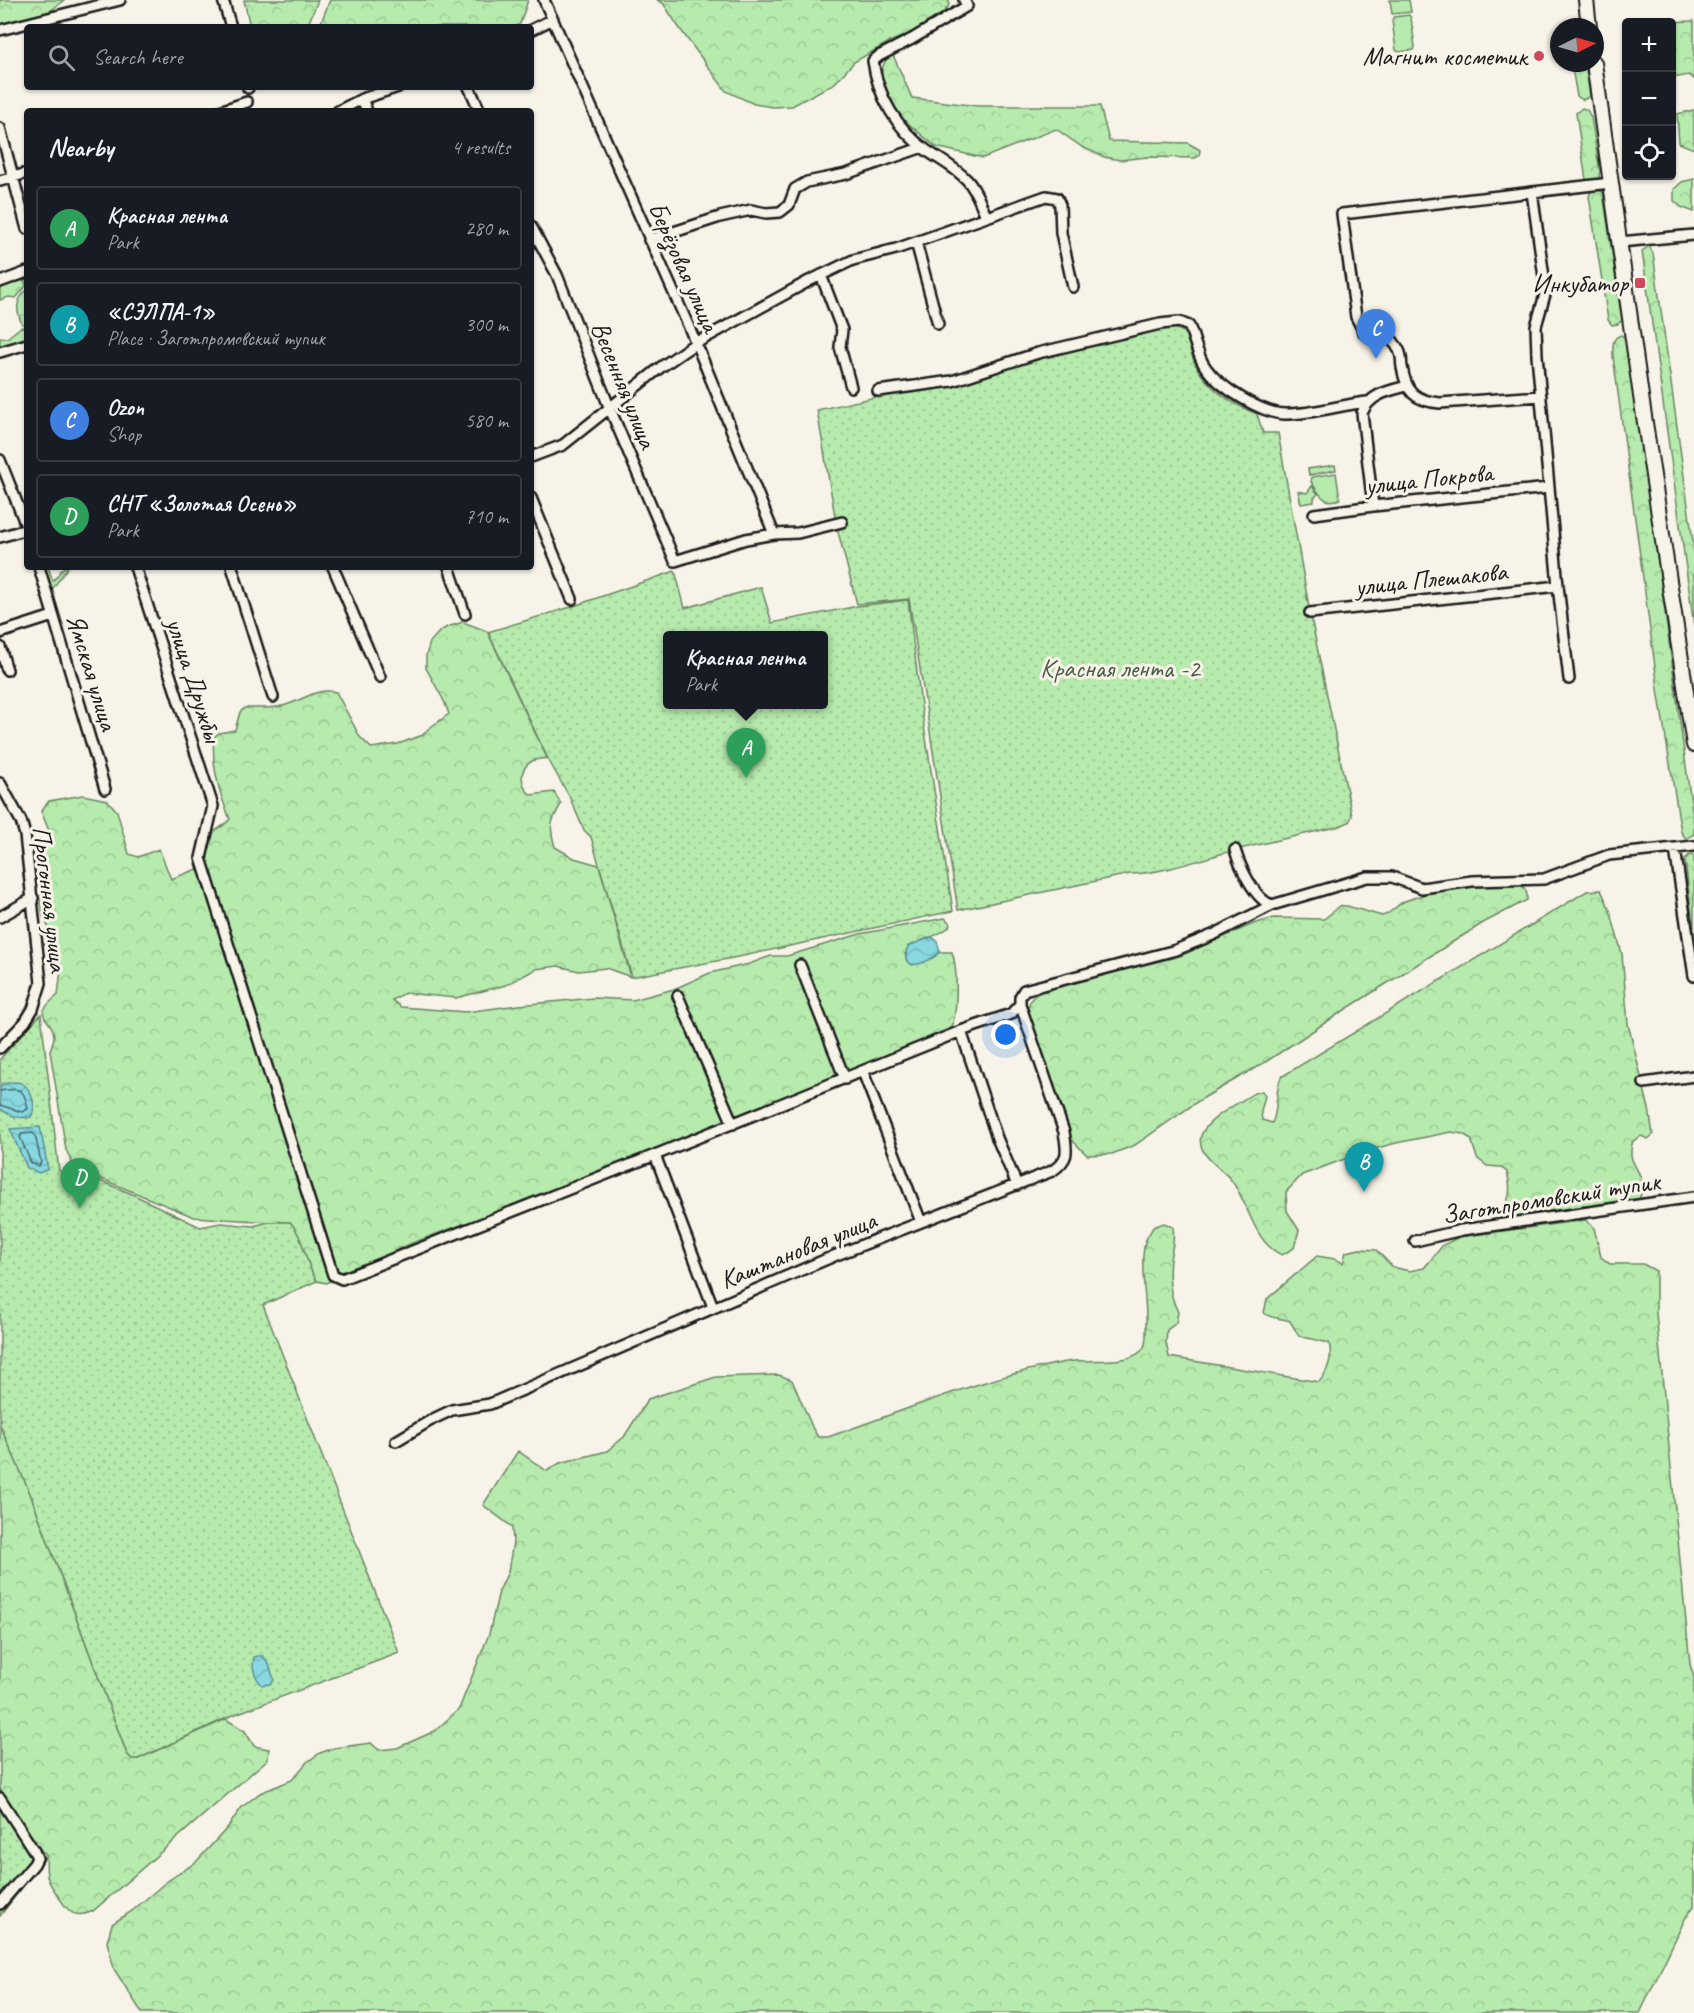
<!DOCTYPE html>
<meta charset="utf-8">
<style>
body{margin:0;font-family:Caveat,sans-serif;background:#20242c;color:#f1f3f6}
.controls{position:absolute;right:18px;top:18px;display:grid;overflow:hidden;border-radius:6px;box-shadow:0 2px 4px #0004}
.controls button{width:54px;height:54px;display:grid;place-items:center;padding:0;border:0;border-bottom:2px solid #363941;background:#171b24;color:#f1f3f6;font:30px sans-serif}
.compass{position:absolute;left:1550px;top:18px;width:54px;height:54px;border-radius:50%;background:#171b24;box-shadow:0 2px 4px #0004;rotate:85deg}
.you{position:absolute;left:1006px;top:1035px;width:21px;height:21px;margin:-15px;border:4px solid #fff;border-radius:50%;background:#1a73e8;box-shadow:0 0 0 9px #1a73e833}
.badge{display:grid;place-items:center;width:39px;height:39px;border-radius:50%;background:#b45309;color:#fff;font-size:20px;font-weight:700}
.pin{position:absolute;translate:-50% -50px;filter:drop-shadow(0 2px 3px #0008)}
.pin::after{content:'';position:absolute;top:32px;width:21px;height:18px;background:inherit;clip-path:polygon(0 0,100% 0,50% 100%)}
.popup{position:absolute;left:663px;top:631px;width:165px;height:78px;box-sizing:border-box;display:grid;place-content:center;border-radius:6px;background:#171b24;filter:drop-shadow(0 2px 4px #0005);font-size:20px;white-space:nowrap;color:#9ea1a6}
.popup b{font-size:22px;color:#f1f3f6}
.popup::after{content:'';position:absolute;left:50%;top:100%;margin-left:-12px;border:12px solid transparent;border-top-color:#171b24}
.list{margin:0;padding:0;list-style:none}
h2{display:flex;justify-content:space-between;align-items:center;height:78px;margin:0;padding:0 24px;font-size:26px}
h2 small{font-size:20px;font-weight:400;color:#9ea1a6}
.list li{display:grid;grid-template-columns:39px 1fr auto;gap:18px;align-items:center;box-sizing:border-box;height:84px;margin:0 12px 12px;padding:0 12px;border:2px solid #363941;border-radius:6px}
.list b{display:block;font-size:22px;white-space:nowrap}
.list p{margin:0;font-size:20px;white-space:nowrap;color:#9ea1a6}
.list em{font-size:20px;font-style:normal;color:#9ea1a6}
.icon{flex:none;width:33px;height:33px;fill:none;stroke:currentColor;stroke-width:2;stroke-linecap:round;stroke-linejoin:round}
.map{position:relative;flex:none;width:1694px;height:2013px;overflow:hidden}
.search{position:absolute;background:#171b24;box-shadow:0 2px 4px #0004;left:24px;top:24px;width:510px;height:66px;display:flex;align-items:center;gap:15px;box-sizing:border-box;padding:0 21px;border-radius:6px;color:#9ea1a6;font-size:22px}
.panel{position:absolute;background:#171b24;box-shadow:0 2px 4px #0004;left:24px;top:108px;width:510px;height:462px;border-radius:6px}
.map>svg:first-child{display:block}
.green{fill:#b6ebad;stroke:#698464;stroke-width:1.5}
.forest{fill:url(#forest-crowns);stroke:#698464;stroke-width:1.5}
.garden{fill:url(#garden-dots);stroke:#698464;stroke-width:1.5;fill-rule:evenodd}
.water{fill:url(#water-waves);stroke:#5c8d92;stroke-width:1.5}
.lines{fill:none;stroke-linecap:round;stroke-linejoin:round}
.shore{stroke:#47676b;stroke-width:1.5}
.minor-casing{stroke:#1c1c1c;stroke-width:14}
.secondary-casing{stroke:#1c1c1c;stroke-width:18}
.minor{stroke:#f7f3e8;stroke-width:9}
.secondary{stroke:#f7f3e8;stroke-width:14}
.poi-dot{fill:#d1495b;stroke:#f7f3e8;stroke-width:2}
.labels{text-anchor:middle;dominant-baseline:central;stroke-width:6;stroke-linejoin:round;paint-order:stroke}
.poi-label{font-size:26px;fill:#1c1c1c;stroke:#f7f3e8;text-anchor:end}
.street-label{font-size:26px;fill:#1c1c1c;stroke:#f7f3e8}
.park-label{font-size:26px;fill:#4a5a48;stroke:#f7f3e8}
</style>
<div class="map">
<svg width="1694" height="2013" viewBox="0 0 1694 2013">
<defs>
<pattern id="forest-crowns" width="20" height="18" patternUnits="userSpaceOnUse" patternTransform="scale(1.5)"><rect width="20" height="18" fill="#b6ebad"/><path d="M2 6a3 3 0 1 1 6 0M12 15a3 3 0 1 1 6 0" fill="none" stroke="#9cc994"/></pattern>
<pattern id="garden-dots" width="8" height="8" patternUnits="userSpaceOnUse" patternTransform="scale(1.5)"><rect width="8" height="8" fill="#b6ebad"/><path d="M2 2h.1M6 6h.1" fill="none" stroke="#9cc994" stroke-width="1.8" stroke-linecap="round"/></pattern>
<pattern id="water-waves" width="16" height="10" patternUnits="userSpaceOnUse" patternTransform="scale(1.5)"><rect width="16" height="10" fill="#87d8e1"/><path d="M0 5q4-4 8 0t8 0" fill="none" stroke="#74b9c0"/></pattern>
</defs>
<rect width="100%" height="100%" fill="#f7f3e8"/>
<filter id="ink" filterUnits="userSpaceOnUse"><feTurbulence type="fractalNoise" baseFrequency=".0167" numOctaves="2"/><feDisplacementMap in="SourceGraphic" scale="12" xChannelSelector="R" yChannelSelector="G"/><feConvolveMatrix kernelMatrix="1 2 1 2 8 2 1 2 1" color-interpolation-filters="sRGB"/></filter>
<g filter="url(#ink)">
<path class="green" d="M 1390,0 L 1409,0 L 1411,12 L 1392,14 Z
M 1409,15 L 1411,18 L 1415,47 L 1414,50 L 1399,52 L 1396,50 L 1392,20 L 1394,17 Z
M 1335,465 L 1336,470 L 1309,475 L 1308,469 Z
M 1336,473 L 1340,499 C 1323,505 1321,495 1311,482 L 1312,477 Z
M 1312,486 L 1318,494 L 1314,498 L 1314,502 L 1301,504 L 1298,491 L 1307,493 Z
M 44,567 L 48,567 L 53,581 L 64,567 L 68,567 L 51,591 Z"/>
<path class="forest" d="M 0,0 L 65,0 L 39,19 L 27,24 L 0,24 Z
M 244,0 L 318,0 L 307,27 L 250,27 Z
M 330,0 L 528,0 L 520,24 L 513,27 L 319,27 Z
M 657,0 L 949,0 L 949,5 L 941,16 L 924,28 L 889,42 L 854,62 L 835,83 L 792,106 L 773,107 L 754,104 L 726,91 L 680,29 L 663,3 Z
M 1694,21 L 1694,79 L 1689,75 L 1672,78 L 1672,22 L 1666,22 Z
M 893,55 L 912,98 L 978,106 L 1100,106 L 1109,141 L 1188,143 L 1200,150 L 1199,156 L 1195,158 L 1147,157 L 1120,160 L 1104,157 L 1082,147 L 1056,129 L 983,158 L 936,147 L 896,113 L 881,75 L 883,66 L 887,58 Z
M 1571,63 L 1585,63 L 1590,96 L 1583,100 L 1577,96 Z
M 1582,108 L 1587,110 L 1591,117 L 1600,172 L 1598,180 L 1586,180 L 1576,113 Z
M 1694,110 L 1694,149 L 1679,143 L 1677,114 Z
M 1694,179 L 1694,212 L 1681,207 L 1674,201 L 1674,189 L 1682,182 Z
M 1597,188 L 1603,193 L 1622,320 L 1618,324 L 1612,325 L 1608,320 L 1589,196 L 1592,190 Z
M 1649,246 L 1653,253 L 1694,549 L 1694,626 L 1642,251 Z
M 20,281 L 25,281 L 26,286 L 16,298 L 9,297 L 0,300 L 0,288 Z
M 27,290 L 27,324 L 22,324 C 16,311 15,300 27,290 Z
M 21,327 L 27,328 L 27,341 L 0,350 L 0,337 L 7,338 Z
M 1621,335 L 1625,338 L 1651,509 L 1694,825 L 1694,834 L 1686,839 L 1681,832 L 1659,696 L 1613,356 C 1613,347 1611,338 1621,335 Z
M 463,622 L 487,631 L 547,758 C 543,759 536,759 532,761 C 518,769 520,786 531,795 L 554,792 L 561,804 C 550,823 549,826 555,847 L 574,858 L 599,865 L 631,977 L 606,968 L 579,971 L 558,966 L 536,969 L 506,985 L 456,998 L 405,993 L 392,1000 L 401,1007 L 466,1012 L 519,1005 L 594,998 L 633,1000 L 674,989 L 710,973 L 749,964 L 771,956 L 787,956 L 860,934 L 945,918 L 950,923 L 949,927 C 933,941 919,935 905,954 L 907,961 L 912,965 L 934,957 L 940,952 L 952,952 C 958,969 958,1016 950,1032 L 571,1184 L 412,1243 L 375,1260 L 336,1274 L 203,859 C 206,850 207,837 215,831 C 221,827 225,825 230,819 C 219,793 211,765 214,737 L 219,733 L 235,730 L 240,712 L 245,708 C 257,708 270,709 282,706 C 301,702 316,687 336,692 L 360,737 L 371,748 L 398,744 L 423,735 L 428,729 L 449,714 L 444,701 L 426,668 L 426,656 L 430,642 L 439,632 L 447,627 Z
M 83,795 L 107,800 L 117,811 L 129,854 L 138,857 L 159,849 L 171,879 L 200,868 L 332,1280 L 326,1283 L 317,1281 C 304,1263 305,1239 290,1222 L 269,1222 L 194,1217 L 75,1168 L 66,1150 L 50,1051 C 51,1046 54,1041 54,1036 C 53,1015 28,1020 58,995 L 61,970 L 53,937 L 43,916 L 41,904 L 42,858 L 49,831 L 41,811 L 49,801 Z
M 1689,855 L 1694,856 L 1694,934 L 1685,860 Z
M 1515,883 C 1524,885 1528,890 1527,900 L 1483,923 L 1343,1011 L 1267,1061 L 1200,1100 L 1135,1145 L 1112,1154 L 1087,1155 L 1070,1138 L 1028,1012 C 1028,999 1034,995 1045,989 L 1180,956 L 1253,924 L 1274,918 L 1324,919 L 1340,906 L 1347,906 L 1382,916 C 1391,914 1396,905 1405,901 C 1440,887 1478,885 1515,883 Z
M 1601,890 L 1610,910 L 1622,954 L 1628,1024 L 1649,1109 L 1653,1135 L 1648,1139 L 1641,1136 L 1633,1141 C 1625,1164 1642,1167 1642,1186 C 1643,1191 1640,1196 1639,1200 L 1505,1218 L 1503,1210 C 1511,1196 1511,1187 1507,1172 L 1500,1167 L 1487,1166 L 1477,1158 L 1471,1139 L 1463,1134 L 1451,1132 L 1396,1143 L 1366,1151 L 1302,1175 L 1286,1192 L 1287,1211 L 1299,1230 L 1294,1248 L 1282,1255 C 1253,1243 1249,1202 1231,1180 C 1221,1167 1196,1155 1201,1136 C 1206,1119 1239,1103 1254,1093 L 1262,1091 L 1265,1096 L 1261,1111 L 1262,1120 L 1272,1123 C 1279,1109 1274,1094 1281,1077 L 1587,891 Z
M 1586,1220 L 1594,1228 L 1601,1257 L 1610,1264 L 1643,1264 L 1656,1271 L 1656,1313 L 1690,1664 L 1694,1678 L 1694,1906 L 1686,1917 L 1640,2013 L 142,2013 L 114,1969 L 107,1942 L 112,1924 L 132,1911 L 166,1882 L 196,1862 L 228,1827 L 242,1807 L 260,1793 L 292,1780 L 307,1762 L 320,1753 L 334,1748 L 371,1743 L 379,1750 L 397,1748 L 435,1731 L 459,1709 L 489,1634 L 499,1591 L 508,1572 L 513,1542 L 512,1527 L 483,1505 L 518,1451 L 547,1471 L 560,1463 L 607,1451 L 624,1437 L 648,1399 L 716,1377 L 779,1375 L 792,1380 L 813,1429 L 818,1437 L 828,1437 C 906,1410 984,1377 1066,1362 C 1085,1358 1134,1367 1144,1347 C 1147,1340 1146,1332 1146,1324 C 1147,1300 1139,1265 1145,1243 C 1146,1237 1151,1232 1153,1227 L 1164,1223 L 1173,1227 C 1175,1239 1172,1248 1170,1260 C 1168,1278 1170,1297 1178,1312 L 1176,1323 L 1167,1330 L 1166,1343 L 1169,1357 L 1319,1382 C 1328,1372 1333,1356 1329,1343 L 1299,1336 L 1290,1321 C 1282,1318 1270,1319 1264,1313 L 1267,1299 L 1317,1256 L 1335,1259 L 1343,1263 L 1346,1252 L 1360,1249 L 1376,1250 L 1393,1267 L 1409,1271 L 1424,1268 L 1443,1245 L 1459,1237 Z
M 0,1425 L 30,1493 L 127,1754 L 132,1759 L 138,1759 L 226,1719 L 245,1731 L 254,1746 L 269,1749 L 268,1759 L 93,1911 C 73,1920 68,1911 58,1896 C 55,1891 50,1885 48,1879 C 45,1872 47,1863 46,1855 L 37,1846 L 0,1790 Z"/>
<path class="garden" d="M 1174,328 L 1184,332 C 1189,343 1191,354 1195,364 C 1206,388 1234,405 1257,414 L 1263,433 L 1278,433 L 1310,613 L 1352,816 L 1349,822 L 1340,826 C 1305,834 1270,842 1235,850 C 1201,859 1165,873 1130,874 L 958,910 L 909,599 L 857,604 L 837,528 L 817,410 L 953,380 L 1156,331 Z
M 675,571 L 685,608 L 761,587 L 772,623 L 858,606 L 908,600 L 922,713 L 953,911 L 743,956 L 632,977 L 591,837 L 584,830 L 569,796 L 549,761 L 488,632 L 571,607 ZM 668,636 L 824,636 L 824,704 L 668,704 Z
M 41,1014 L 59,1171 L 84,1178 L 91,1177 L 132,1194 L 200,1227 L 221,1223 L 253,1226 L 269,1222 L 290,1222 C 305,1238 304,1263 317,1281 L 263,1305 L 399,1653 L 233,1715 L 138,1759 L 132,1759 L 127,1754 L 30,1493 L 0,1425 L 0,1059 Z
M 0,1789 L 45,1858 L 0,1916 Z"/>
<path class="water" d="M 932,937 L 937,941 L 940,952 C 928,964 898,975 908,946 Z
M 13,1082 C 17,1082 20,1082 23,1084 C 32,1090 37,1108 31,1117 C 19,1119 11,1116 0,1109 L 0,1087 L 3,1084 Z
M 40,1127 L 48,1169 L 39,1173 L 27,1168 L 10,1129 Z
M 258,1656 L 263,1656 L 269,1664 L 274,1680 L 271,1684 L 262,1685 C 255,1678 251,1667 254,1657 Z"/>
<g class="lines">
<path class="shore" d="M 0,1091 C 20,1088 24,1087 28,1109 L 22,1112 L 0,1105
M 33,1133 L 35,1135 L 41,1162 L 39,1166 L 31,1163 L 20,1137 L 22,1134 Z"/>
<g class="minor-casing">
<path id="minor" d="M 223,0 L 231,27
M 544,0 L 696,343 L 774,534
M 964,0 L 967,6 L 912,39 L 879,56 L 873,61 C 878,97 897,129 926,150 C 940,160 955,167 967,180 C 976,189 981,205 986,216
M 0,30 L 120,0
M 531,30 L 553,19
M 248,87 L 248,88
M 469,87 L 480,111
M 362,99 L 367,111
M 220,111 L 247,102
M 338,111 L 362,99 L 398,87
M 0,128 L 27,229
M 0,181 L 27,173
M 1532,192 L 1546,291 L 1536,326 L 1537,355 L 1558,586 L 1569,679
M 531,226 L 557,275 L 610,409 L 675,561 L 746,539 L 774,534 L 798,533 L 842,522
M 649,240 L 720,217 L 751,210 L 766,213 L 780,212 L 789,205 L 795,189 L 807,182 L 846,174 L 923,147
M 916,242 L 938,324
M 1620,242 L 1694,235
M 821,275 L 842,330 L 840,347 L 851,387
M 0,282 L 27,272
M 0,352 L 27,344
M 878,391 L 952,381 L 1038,353 L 1160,324 L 1179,322 L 1189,326 C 1195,339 1197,356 1206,368 C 1219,387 1261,413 1284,414 C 1311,415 1339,405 1367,402
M 1541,396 L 1440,403 C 1415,401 1406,392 1402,367 C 1401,363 1402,357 1400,353 C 1399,348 1395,344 1392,340 L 1365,334 L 1356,317 L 1342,214 L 1611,183
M 531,457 L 563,445 L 661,367 L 696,343 L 809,281 L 853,260 L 896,249 L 1046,196 L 1057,198 L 1060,205 L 1061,233 L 1073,287
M 0,460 L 27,528
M 531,498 L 572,599
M 1373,506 L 1362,413 C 1370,394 1388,391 1407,386
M 1314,514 L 1373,506 L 1549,488
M 0,537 L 27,529
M 39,567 L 105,789
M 135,567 L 213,806 L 201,858 L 333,1275 L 342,1279 L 655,1155 L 961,1031 L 1011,1014 L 1020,1004 L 1020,997 L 1024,990 L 1176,950 L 1215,934 L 1272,905 L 1367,877 L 1392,877 L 1422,888 L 1472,881 L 1544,879 L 1609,855 L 1694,846
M 232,567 L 273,697
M 333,567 L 380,677
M 449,567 L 465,614
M 1310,613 L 1558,586
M 0,633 L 53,616
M 0,647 L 7,670
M 0,783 L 21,821 L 25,835 L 41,983 L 33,1009 L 25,1022 L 0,1048
M 1675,849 L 1694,976
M 1235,850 C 1240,867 1255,900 1272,905
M 0,917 L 33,898
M 800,965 L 845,1079
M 678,996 L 733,1124
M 961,1031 L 997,1138 L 1017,1185
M 863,1072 L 921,1222
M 1644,1083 L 1694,1076
M 655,1155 L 713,1307
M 1415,1241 L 1462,1230 L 1694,1197
M 396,1441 L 433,1419 L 452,1410 L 490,1404 L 834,1256 L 1052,1171 C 1070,1159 1067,1151 1064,1132 L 1020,1004
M 0,1798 L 34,1851 L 37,1858 L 34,1864 L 0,1904"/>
</g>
<g class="secondary-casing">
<path id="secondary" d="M 1586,0 L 1589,27
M 1594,63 L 1642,403 L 1694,745"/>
</g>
<use href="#minor" class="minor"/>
<use href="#secondary" class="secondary"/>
</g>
</g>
<g class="poi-dot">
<circle cx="1539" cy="56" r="6"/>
<rect x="1634" y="277" width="12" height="12" rx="3"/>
</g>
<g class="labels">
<g class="poi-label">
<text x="1527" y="56">Магнит косметик</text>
<text x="1628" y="283">Инкубатор</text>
</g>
<g class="street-label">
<text transform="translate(684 267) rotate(66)">Берёзовая улица</text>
<text transform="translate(624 385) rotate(68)">Весенняя улица</text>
<text transform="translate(1429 479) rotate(-6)">улица Покрова</text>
<text transform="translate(1431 579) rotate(-6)">улица Плешакова</text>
<text transform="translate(92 672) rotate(73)">Ямская улица</text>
<text transform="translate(194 680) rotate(72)">улица Дружбы</text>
<text transform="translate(50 899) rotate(83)">Прогонная улица</text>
<text transform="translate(1551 1198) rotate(-9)">Заготпромовский тупик</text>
<text transform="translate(798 1250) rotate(-22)">Каштановая улица</text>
</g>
<g class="park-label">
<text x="1120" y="668">Красная лента -2</text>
</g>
</g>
</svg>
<div class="controls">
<button>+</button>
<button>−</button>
<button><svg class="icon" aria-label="locate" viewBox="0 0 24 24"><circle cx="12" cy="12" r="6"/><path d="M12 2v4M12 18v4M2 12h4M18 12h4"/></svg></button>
</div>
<svg class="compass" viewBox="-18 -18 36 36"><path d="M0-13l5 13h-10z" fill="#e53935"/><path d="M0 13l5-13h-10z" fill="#9ea1a6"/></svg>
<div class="you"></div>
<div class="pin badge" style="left:746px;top:778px;background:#2e9e5b">A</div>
<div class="popup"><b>Красная лента</b>Park</div>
<div class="pin badge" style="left:1364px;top:1192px;background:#0f9aa8">B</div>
<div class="pin badge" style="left:1376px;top:359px;background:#3f7fe0">C</div>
<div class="pin badge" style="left:80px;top:1208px;background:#2e9e5b">D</div>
<div class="search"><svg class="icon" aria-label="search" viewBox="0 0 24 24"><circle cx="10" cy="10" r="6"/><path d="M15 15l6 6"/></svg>Search here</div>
<section class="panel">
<h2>Nearby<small>4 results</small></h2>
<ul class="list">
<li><span class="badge" style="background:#2e9e5b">A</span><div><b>Красная лента</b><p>Park</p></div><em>280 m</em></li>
<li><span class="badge" style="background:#0f9aa8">B</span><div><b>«СЭЛПА-1»</b><p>Place · Заготпромовский тупик</p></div><em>300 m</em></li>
<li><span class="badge" style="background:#3f7fe0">C</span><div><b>Ozon</b><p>Shop</p></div><em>580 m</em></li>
<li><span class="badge" style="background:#2e9e5b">D</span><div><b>СНТ «Золотая Осень»</b><p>Park</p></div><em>710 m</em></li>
</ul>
</section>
</div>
